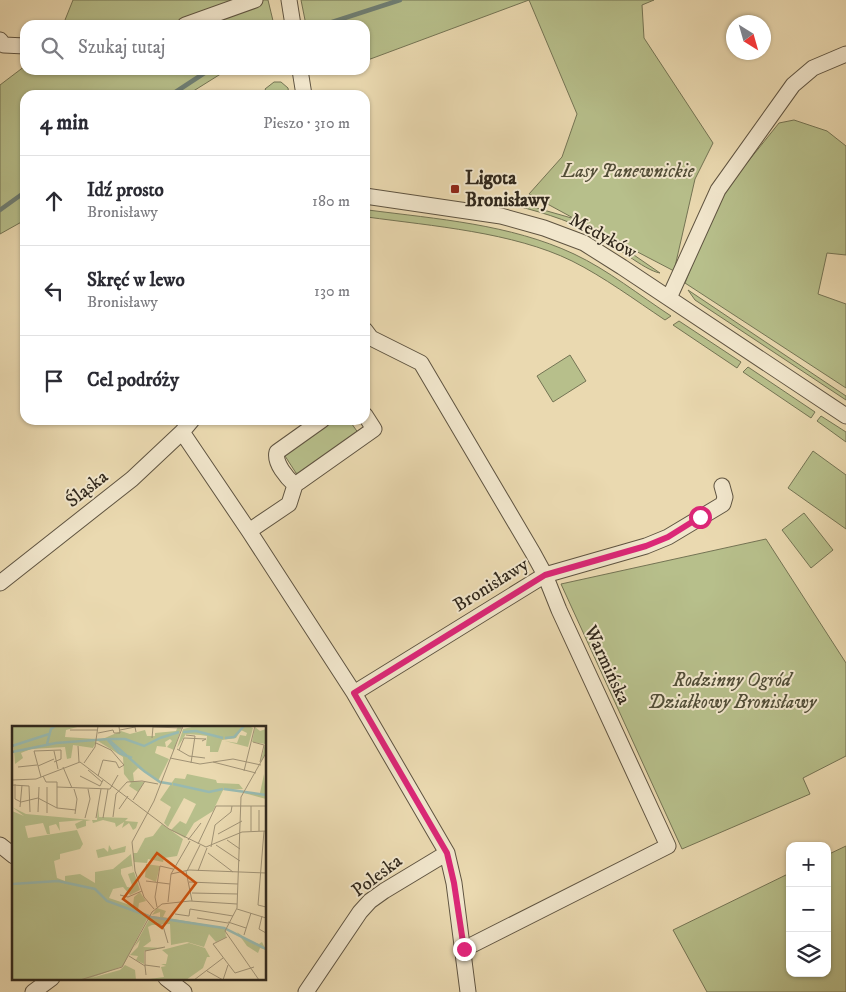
<!DOCTYPE html>
<html lang="pl">
<meta charset="utf-8">
<style>
body{margin:0;font-family:"IM FELL DW Pica",serif;background:#f2f2f3;color:#2b2b33}
.controls{position:absolute;right:15px;bottom:15px;display:grid;overflow:hidden;border-radius:10px;box-shadow:0 1px 4px #0004}
.controls button{width:45px;height:45px;display:grid;place-items:center;padding:0;border:0;border-bottom:1px solid #e1e1e2;background:#fff;color:#2b2b33;font:25px sans-serif}
.compass{position:absolute;left:726px;top:15px;width:45px;height:45px;border-radius:50%;background:#fff;box-shadow:0 1px 4px #0004;rotate:143deg}
.stop{position:absolute;width:15px;height:15px;margin:-11px;border:4px solid #db2777;border-radius:50%;background:#fff}
.stop.end{background:#db2777;border-color:#fff;box-shadow:0 1px 5px #0008}
.list{margin:0;padding:0;list-style:none}
h2{display:flex;justify-content:space-between;align-items:center;height:65px;margin:0;padding:0 20px;font-size:21px}
h2 small{font-size:16px;font-weight:400;color:#7c7c81}
.list li{display:grid;grid-template-columns:32px 1fr auto;gap:15px;align-items:center;box-sizing:border-box;height:90px;padding:0 20px;border-top:1px solid #e1e1e2}
.list b{display:block;font-size:19px;white-space:nowrap}
.list p{margin:0;font-size:16px;white-space:nowrap;color:#7c7c81}
.list em{font-size:16px;font-style:normal;color:#7c7c81}
.icon{flex:none;width:28px;height:28px;fill:none;stroke:currentColor;stroke-width:2;stroke-linecap:round;stroke-linejoin:round}
.map{position:relative;flex:none;width:846px;height:992px;overflow:hidden}
.search{position:absolute;background:#fff;box-shadow:0 1px 4px #0004;left:20px;top:20px;width:350px;height:55px;display:flex;align-items:center;gap:12px;box-sizing:border-box;padding:0 18px;border-radius:15px;color:#7c7c81;font-size:19px}
.panel{position:absolute;background:#fff;box-shadow:0 1px 4px #0004;left:20px;top:90px;width:350px;height:335px;border-radius:15px}
.map>svg:first-child{display:block}
.green{fill:#b7bf8b;stroke:#747454}
.lines{fill:none;stroke-linecap:round;stroke-linejoin:round}
.stream{stroke:#6f7f75;stroke-width:4.5}
.minor-casing{stroke:#5f5441;stroke-width:17}
.minor{stroke:#f1e6cc;stroke-width:15}
.route{stroke:#db2777;stroke-width:6}
.poi-dot{fill:#8f2418;stroke:#f1e6cc;stroke-width:2}
.labels{text-anchor:middle;dominant-baseline:central;stroke-width:4;stroke-linejoin:round;paint-order:stroke}
.park-label{font-size:19px;font-style:italic;fill:#524e38;stroke:#f1e6cc}
.poi-label{font-size:19px;font-weight:bold;fill:#31281c;stroke:#f1e6cc;text-anchor:start}
.street-label{font-size:19px;fill:#31281c;stroke:#f1e6cc}
.inset-river{fill:none;stroke:#98b9b0;stroke-width:2.5}
.inset-road{fill:none;stroke:#a09275;stroke-width:1}
.view{fill:#cd520e;fill-opacity:0.15;stroke:#cd520e;stroke-width:2.5}
.inset-edge{fill:none;stroke:#31281c;stroke-width:2.5}
</style>
<div class="map">
<svg width="846" height="992" viewBox="0 0 846 992">
<rect width="100%" height="100%" fill="#ead9b0"/>
<filter id="stains"><feTurbulence type="fractalNoise" baseFrequency=".004" numOctaves="4"/><feColorMatrix values="0 0 0 0 .2 0 0 0 0 .09 0 0 0 0 .02 0 0 0 .5 -.17"/></filter>
<radialGradient id="worn" r=".72"><stop offset=".6" stop-color="#630" stop-opacity="0"/><stop offset="1" stop-color="#630" stop-opacity=".3"/></radialGradient>
<path class="green" d="M 73,0 L 268,0 L 274,25 L 63,25 Z
M 301,0 L 529,0 L 365,61 L 365,25 L 306,25 Z
M 529,0 L 654,0 L 642,5 L 644,38 L 713,143 L 695,179 L 674,271 L 605,235 L 660,273 C 645,271 611,242 595,234 C 566,219 535,210 504,203 L 505,199 L 575,219 L 529,194 L 562,157 L 577,114 Z
M 25,66 L 25,70 L 227,70 L 187,95 L 25,95 L 25,220 L 0,234 L 0,85 Z
M 274,82 L 281,82 L 288,88 L 289,95 L 268,95 L 265,89 Z
M 794,120 L 827,131 L 846,146 L 846,255 L 827,253 L 818,294 L 846,304 L 846,388 L 685,283 L 722,189 L 742,169 L 779,123 Z
M 368,210 C 437,219 510,224 574,254 C 608,270 639,295 671,316 L 665,320 C 635,300 604,277 572,261 C 513,232 432,226 367,217 Z
M 688,290 L 846,396 L 846,400 L 695,300 Z
M 679,321 L 741,362 L 737,368 L 673,325 Z
M 570,355 L 586,381 L 553,402 L 537,376 Z
M 748,367 L 815,412 L 811,418 L 743,372 Z
M 821,416 L 846,432 L 846,442 L 817,421 Z
M 334,420 L 349,420 L 359,434 L 299,475 L 296,473 L 285,456 L 286,452 Z
M 813,451 L 846,475 L 846,529 L 788,488 Z
M 804,513 L 833,550 L 811,568 L 782,530 Z
M 766,539 L 846,663 L 846,756 L 803,778 L 810,794 L 682,849 L 561,584 Z
M 846,846 L 846,992 L 707,992 L 673,930 L 790,873 L 790,973 L 827,973 L 827,855 Z"/>
<g class="lines">
<path class="stream" d="M 323,25 L 400,0
M 171,95 L 209,70
M 0,210 L 25,192"/>
<g class="minor-casing">
<path id="minor" d="M 289,0 L 293,25
M 185,25 L 255,0
M 0,40 L 4,45 L 25,46
M 300,70 L 304,95
M 365,196 L 501,216 L 544,228 L 584,243 L 622,267 L 846,416
M 669,298 L 718,190 L 793,85 L 813,68 L 846,54
M 365,330 L 371,338 L 421,363 L 533,553 L 545,575 L 559,610 L 668,846 L 464,949
M 182,432 L 249,531 L 354,693 L 447,853 L 454,883 L 468,992
M 295,485 C 287,478 274,463 277,452 L 322,420
M 249,531 L 289,504 L 295,485 L 299,482 L 374,429 L 365,415
M 0,583 L 132,479 L 182,432 L 192,420
M 354,693 L 545,575 L 646,546 L 668,537 L 723,504 L 725,497 L 722,486
M 0,845 L 14,856
M 166,978 L 184,992
M 33,992 L 52,978
M 306,992 L 360,912 L 370,901 L 384,891 L 447,853"/>
</g>
<use href="#minor" class="minor"/>
</g>
<g class="lines">
<path class="route" d="M 464,949 L 454,883 L 447,853 L 354,693 L 545,575 L 646,546 L 668,537 L 700,517"/>
</g>
<rect class="poi-dot" x="450" y="184" width="10" height="10" rx="2.5"/>
<g class="labels">
<g class="park-label">
<text x="628" y="171">Lasy Panewnickie</text>
<text x="732" y="680">Rodzinny Ogród<tspan x="732" dy="22">Działkowy Bronisławy</tspan></text>
</g>
<g class="poi-label">
<text x="465" y="178">Ligota<tspan x="465" dy="22">Bronisławy</tspan></text>
</g>
<g class="street-label">
<text transform="translate(603 236) rotate(29)">Medyków</text>
<text transform="translate(87 489) rotate(-38)">Śląska</text>
<text transform="translate(491 585) rotate(-32)">Bronisławy</text>
<text transform="translate(607 665) rotate(65)">Warmińska</text>
<text transform="translate(377 876) rotate(-37)">Poleska</text>
</g>
</g>
<g transform="translate(12 726)">
<rect width="254" height="254" fill="#ead9b0"/>
<path d="M 0,0 L 69,0 L 54,4 L 53,11 L 84,13 L 80,14 L 84,16 L 81,22 L 61,19 L 59,32 L 55,33 L 53,21 L 19,23 L 9,27 L 11,32 L 3,38 ZM 166,0 L 170,0 L 162,24 L 155,21 L 160,15 L 158,13 L 153,16 L 154,21 L 145,20 L 143,27 L 157,33 L 146,55 L 126,42 L 121,47 L 122,55 L 132,56 L 126,66 L 117,60 L 119,57 L 112,48 L 111,31 L 86,15 L 109,5 L 118,8 L 133,4 L 135,10 L 143,10 L 143,7 L 164,5 ZM 184,0 L 236,0 L 241,2 L 236,21 L 213,15 L 225,17 L 228,9 L 234,10 L 235,7 L 229,4 L 224,12 L 210,14 L 206,26 L 198,26 L 198,20 L 194,20 L 195,10 L 188,9 L 174,8 L 165,22 L 171,3 ZM 243,1 L 248,5 L 254,3 L 254,26 L 248,38 L 253,18 L 240,16 ZM 175,48 L 204,54 L 205,57 L 227,58 L 231,63 L 211,64 L 201,85 L 182,97 L 173,112 L 159,104 L 168,95 L 174,98 L 184,78 L 172,72 L 156,101 L 152,97 L 159,81 L 148,74 L 163,52 L 173,53 ZM 252,48 L 254,73 L 232,67 L 248,67 ZM 86,80 L 87,91 L 116,92 L 113,95 L 126,96 L 124,102 L 121,104 L 117,97 L 110,102 L 112,96 L 104,101 L 103,97 L 91,94 L 81,97 L 80,94 L 85,94 ZM 0,81 L 14,88 L 79,94 L 74,95 L 74,100 L 65,103 L 63,98 L 71,94 L 47,96 L 48,105 L 44,98 L 37,100 L 38,108 L 35,108 L 31,97 L 13,100 L 16,112 L 65,104 L 71,118 L 68,123 L 48,128 L 48,133 L 42,135 L 45,152 L 53,155 L 53,150 L 68,148 L 83,157 L 83,146 L 101,143 L 119,128 L 121,145 L 120,140 L 109,143 L 109,148 L 115,161 L 121,162 L 116,148 L 122,146 L 128,164 L 118,169 L 111,161 L 101,163 L 97,172 L 121,180 L 122,171 L 128,166 L 134,175 L 127,177 L 126,184 L 137,189 L 111,240 L 79,252 L 108,244 L 113,239 L 123,244 L 124,254 L 0,254 L 0,85 L 12,90 ZM 150,98 L 171,113 L 165,130 L 152,132 L 151,136 L 136,133 L 135,137 L 122,136 L 121,127 L 125,127 L 133,112 L 141,110 ZM 97,119 L 100,124 L 114,120 L 113,126 L 86,132 L 84,124 L 92,122 L 96,126 ZM 134,138 L 148,140 L 144,156 L 133,151 ZM 145,182 L 154,185 L 151,191 L 213,202 L 214,211 L 204,216 L 197,208 L 192,221 L 175,216 L 159,219 L 158,198 L 140,199 L 136,201 L 139,215 L 131,221 L 152,222 L 132,225 L 132,238 L 124,234 L 126,230 L 118,229 L 126,221 L 128,214 L 122,221 L 139,190 L 148,191 L 148,186 L 140,189 ZM 225,206 L 237,215 L 247,218 L 250,216 L 254,224 L 248,222 L 246,227 L 235,220 ZM 177,217 L 193,222 L 198,231 L 195,231 L 191,242 L 174,254 L 130,254 L 152,251 L 149,241 L 154,240 L 149,238 L 154,238 L 156,229 L 150,224 Z" fill="#b7bf8b"/>
<path class="inset-river" d="M 171,6 L 184,5 L 211,12M 148,12 L 167,6M 213,12 L 222,11 L 232,0M 95,13 L 107,27 L 120,32M 96,13 L 113,13 L 132,20 L 148,12M 35,18 L 39,3 L 43,0M 0,20 L 37,8M 0,26 L 44,17 L 96,13 L 132,45 L 148,56 L 160,58M 161,58 L 197,66 L 211,63M 212,63 L 254,69M 0,158 L 46,155 L 83,163 L 95,175 L 139,191 L 212,202 L 254,223"/>
<path class="inset-road" d="M 58,4 L 86,4M 108,4 L 123,1 L 124,6M 86,7 L 101,4 L 102,7 L 108,7 L 107,1M 174,9 L 183,10 L 179,37M 140,12 L 141,1 L 171,2M 241,16 L 252,19 L 248,36M 84,17 L 99,24 L 112,39 L 107,42 L 104,36 L 91,34 L 86,50M 66,20 L 67,36M 165,23 L 177,30 L 193,32M 167,24 L 172,12 L 194,13 L 190,15M 42,25 L 46,43M 158,32 L 188,38 L 221,33 L 249,39M 201,36 L 244,47M 72,37 L 83,21 L 86,0M 26,40 L 42,33M 6,41 L 25,39M 51,41 L 60,62M 76,44 L 90,56M 232,45 L 243,0M 31,50 L 34,56 L 45,56 L 45,82M 68,50 L 88,60 L 91,54M 29,51 L 22,25 L 49,24 L 49,33 L 42,36M 0,54 L 24,53 L 68,36 L 157,103 L 194,121 L 230,106 L 254,105M 3,58 L 3,73 L 9,76M 0,59 L 17,60 L 18,86M 45,61 L 98,63 L 106,49M 62,63 L 65,73 L 63,88M 121,74 L 133,55M 9,76 L 26,72 L 45,82 L 64,84M 239,80 L 239,105M 8,81 L 10,59M 107,83 L 116,70M 26,86 L 27,61M 35,87 L 35,61M 101,91 L 104,68 L 115,56 L 130,55 L 146,58M 73,92 L 78,73 L 76,63M 84,92 L 89,63M 91,92 L 96,63M 247,105 L 247,84M 252,105 L 246,179 L 254,181M 206,108 L 230,95M 176,114 L 189,97M 215,114 L 228,123M 186,118 L 204,80 L 254,80M 204,119 L 228,135M 199,121 L 203,99 L 219,86 L 220,80M 196,127 L 221,146M 174,145 L 180,175M 175,145 L 188,119M 186,145 L 195,122M 159,148 L 177,144 L 254,147M 134,155 L 158,158M 177,156 L 226,158M 180,167 L 226,168M 108,169 L 116,171 L 130,165M 156,176 L 159,148 L 178,115M 145,181 L 143,171 L 148,140 L 161,143M 142,183 L 132,171 L 123,145 L 120,116 L 142,75 L 171,0M 225,183 L 254,192M 163,188 L 177,190 L 178,183 L 221,190M 250,190 L 247,203 L 254,207M 185,192 L 216,197M 136,193 L 151,200 L 156,217M 216,196 L 234,202M 232,209 L 239,187M 215,211 L 201,218 L 223,247M 117,230 L 133,240 L 134,249M 133,239 L 148,241M 133,240 L 133,225 L 153,221M 195,245 L 211,254 L 216,239M 223,247 L 242,241M 68,254 L 110,241 L 140,186 L 150,178 L 178,175 L 225,178M 182,254 L 211,232M 247,254 L 213,205 L 225,182 L 229,71 L 254,27"/>
<path class="view" d="M 145,127 L 184,157 L 150,202 L 111,173 Z"/>
<rect width="254" height="254" class="inset-edge"/>
</g>
<rect width="100%" height="100%" filter="url(#stains)"/>
<rect width="100%" height="100%" fill="url(#worn)"/>
</svg>
<div class="controls">
<button>+</button>
<button>−</button>
<button><svg class="icon" aria-label="layers" viewBox="0 0 24 24"><path d="M12 4l9 5-9 5-9-5zM3 14l9 5 9-5"/></svg></button>
</div>
<svg class="compass" viewBox="-18 -18 36 36"><path d="M0-13l5 13h-10z" fill="#e53935"/><path d="M0 13l5-13h-10z" fill="#7c7c81"/></svg>
<div class="stop" style="left:700px;top:517px"></div>
<div class="stop end" style="left:464px;top:949px"></div>
<div class="search"><svg class="icon" aria-label="search" viewBox="0 0 24 24"><circle cx="10" cy="10" r="6"/><path d="M15 15l6 6"/></svg>Szukaj tutaj</div>
<section class="panel">
<h2>4 min<small>Pieszo · 310 m</small></h2>
<ul class="list">
<li><svg class="icon" aria-label="ahead" viewBox="0 0 24 24"><path d="M12 20V5M6 11l6-6 6 6"/></svg><div><b>Idź prosto</b><p>Bronisławy</p></div><em>180 m</em></li>
<li><svg class="icon" aria-label="left" viewBox="0 0 24 24"><path d="M17 20v-9H6M10 6l-5 5 5 5"/></svg><div><b>Skręć w lewo</b><p>Bronisławy</p></div><em>130 m</em></li>
<li><svg class="icon" aria-label="arrive" viewBox="0 0 24 24"><path d="M6 21V4h12l-3 4 3 4H6"/></svg><div><b>Cel podróży</b></div></li>
</ul>
</section>
</div>
